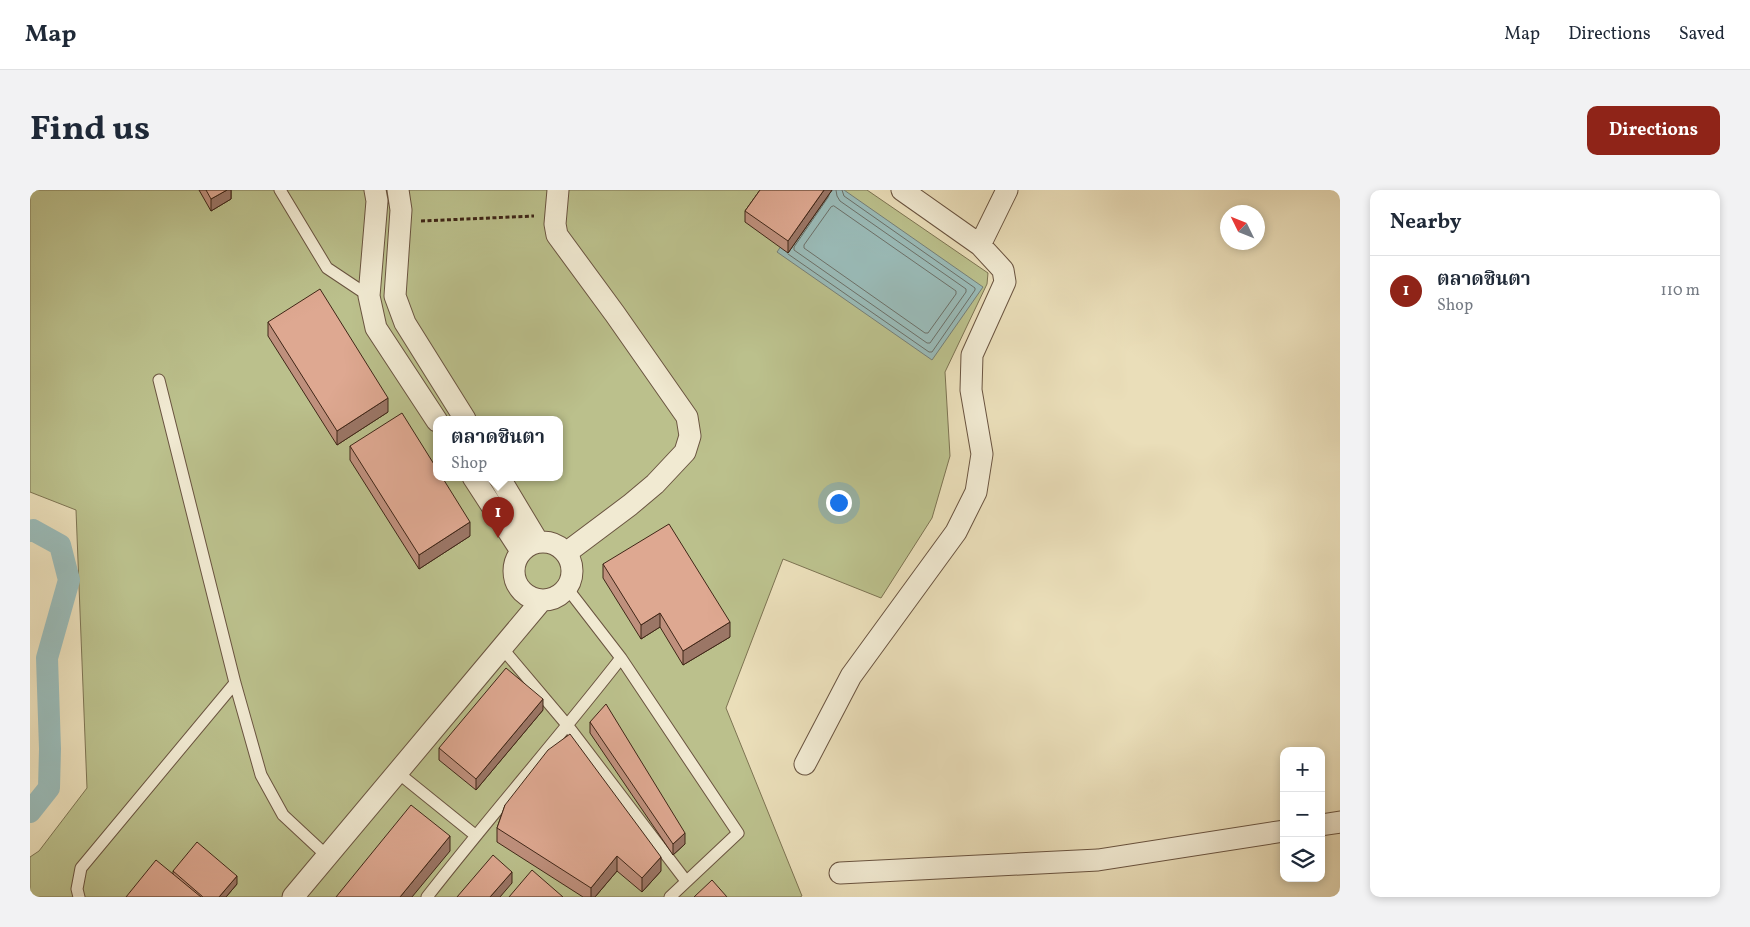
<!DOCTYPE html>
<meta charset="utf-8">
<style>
body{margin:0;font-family:Vollkorn,"Noto Serif Thai",serif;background:#f2f2f3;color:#1f2937}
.controls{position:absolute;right:15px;bottom:15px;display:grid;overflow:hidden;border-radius:10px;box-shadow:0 2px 8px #0003}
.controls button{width:45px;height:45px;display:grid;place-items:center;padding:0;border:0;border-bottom:1px solid #e0e1e3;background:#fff;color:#1f2937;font:25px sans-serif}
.compass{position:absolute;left:1190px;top:15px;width:45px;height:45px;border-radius:50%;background:#fff;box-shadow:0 2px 8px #0003;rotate:313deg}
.you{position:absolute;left:808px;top:312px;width:18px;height:18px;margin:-12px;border:4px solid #fff;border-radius:50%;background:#1a73e8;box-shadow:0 0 0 8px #1a73e833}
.badge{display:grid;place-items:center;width:32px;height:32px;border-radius:50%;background:#8f2418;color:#fff;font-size:16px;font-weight:700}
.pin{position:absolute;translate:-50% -41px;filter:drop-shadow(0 1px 2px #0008)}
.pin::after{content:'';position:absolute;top:26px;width:18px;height:15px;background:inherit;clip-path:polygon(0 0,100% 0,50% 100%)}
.popup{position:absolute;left:403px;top:226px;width:130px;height:65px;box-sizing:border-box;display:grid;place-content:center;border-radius:10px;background:#fff;filter:drop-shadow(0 1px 4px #0005);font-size:16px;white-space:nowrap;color:#747a83}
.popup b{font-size:19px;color:#1f2937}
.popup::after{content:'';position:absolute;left:50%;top:100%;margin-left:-10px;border:10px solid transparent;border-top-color:#fff}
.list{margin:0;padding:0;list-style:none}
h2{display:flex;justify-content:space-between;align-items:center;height:65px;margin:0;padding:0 20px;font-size:21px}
h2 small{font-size:16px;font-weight:400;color:#747a83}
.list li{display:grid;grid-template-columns:32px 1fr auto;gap:15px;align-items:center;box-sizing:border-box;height:70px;padding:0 20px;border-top:1px solid #e0e1e3}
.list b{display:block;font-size:19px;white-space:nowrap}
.list p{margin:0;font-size:16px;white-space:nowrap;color:#747a83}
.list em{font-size:16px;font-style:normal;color:#747a83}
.icon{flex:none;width:28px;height:28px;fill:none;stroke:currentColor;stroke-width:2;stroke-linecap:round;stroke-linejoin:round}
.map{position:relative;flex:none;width:1310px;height:707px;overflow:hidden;border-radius:10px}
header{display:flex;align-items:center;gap:30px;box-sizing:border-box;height:70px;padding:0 25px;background:#fff;border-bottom:1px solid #e0e1e3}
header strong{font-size:24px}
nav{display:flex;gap:28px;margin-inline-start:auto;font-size:18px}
.intro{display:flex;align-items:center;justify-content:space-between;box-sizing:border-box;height:120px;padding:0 30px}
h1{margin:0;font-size:35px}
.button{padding:12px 22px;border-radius:10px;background:#8f2418;color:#fff;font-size:18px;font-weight:700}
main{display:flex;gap:30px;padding:0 30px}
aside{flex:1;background:#fff;border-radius:10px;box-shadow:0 2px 8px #0003}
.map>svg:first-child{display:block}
.green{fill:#bbc08c;stroke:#7d7352;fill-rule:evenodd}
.water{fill:#9abbb8;stroke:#767f78}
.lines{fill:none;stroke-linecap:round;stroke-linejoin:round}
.shore{stroke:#6c7068;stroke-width:1}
.canal{stroke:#9abbb8;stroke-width:22}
.lane-casing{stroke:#6a5440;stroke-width:13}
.street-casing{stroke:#6a5440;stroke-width:23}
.path{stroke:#3f2617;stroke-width:3;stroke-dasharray:4 2.5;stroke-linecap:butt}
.lane{stroke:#f1ead2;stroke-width:11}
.street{stroke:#f1ead2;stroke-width:21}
.wall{fill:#bf907d;stroke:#3f2617}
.shaded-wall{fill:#9b7666;stroke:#3f2617}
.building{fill:#dea891;stroke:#3f2617}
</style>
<header>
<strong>Map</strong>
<nav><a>Map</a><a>Directions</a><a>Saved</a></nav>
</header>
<div class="intro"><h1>Find us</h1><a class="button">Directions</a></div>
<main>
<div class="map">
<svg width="1310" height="707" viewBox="0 0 1310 707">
<rect width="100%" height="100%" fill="#eadeb9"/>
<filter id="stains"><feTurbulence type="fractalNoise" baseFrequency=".004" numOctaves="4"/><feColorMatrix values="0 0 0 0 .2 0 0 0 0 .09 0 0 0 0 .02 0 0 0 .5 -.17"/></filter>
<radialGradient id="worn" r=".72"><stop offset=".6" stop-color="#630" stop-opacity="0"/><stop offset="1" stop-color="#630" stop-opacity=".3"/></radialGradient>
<path class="green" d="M 0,0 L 837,0 L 958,83 L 957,94 L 915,182 L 920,266 L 902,328 L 851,408 L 753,369 L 696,518 L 772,706 L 770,707 L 0,707 L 0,667 L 9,661 L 57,598 L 46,320 L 0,302 ZM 407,229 L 529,229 L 529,287 L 407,287 Z"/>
<path class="water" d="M 790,0 L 814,0 L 953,97 L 902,170 L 747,62 Z"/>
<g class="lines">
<path class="shore" d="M 799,6 L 764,57 L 764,60 L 897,153 L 900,153 L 936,102 L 936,99 L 810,11 L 807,6 L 806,0
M 804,16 L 926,101 L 926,104 L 898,143 L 895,143 L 774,58 L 774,55 L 801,17 Z
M 758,64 L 899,162 L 902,162 L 945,100 L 945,98 L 814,6 L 812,0"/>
<path class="canal" d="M 0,341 L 3,340 L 30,355 L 39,390 L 17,468 L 20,559 L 19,598 L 0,622"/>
<g class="lane-casing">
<path id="lane" d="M 250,0 L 297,78 L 339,106
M 129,190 L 205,493 L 231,585 L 253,625 L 297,666
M 537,398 L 591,468 L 708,643 L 640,707
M 472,458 L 538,536 L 656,691
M 367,582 L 445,645
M 49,707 L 47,699 L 51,678 L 205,493
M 397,707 C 460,626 528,549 591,468"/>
</g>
<g class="street-casing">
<path id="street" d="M 345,0 L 347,11 L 339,106 L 346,138 L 407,231
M 368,0 L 371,20 L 365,106 L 375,133 L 435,229
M 528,0 L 525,34 L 527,45 L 585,124 L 657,227 L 660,246 L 655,262 L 625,294 L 600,315 L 536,363
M 872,0 L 950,55 L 977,0
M 443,287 L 491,361
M 469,287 L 508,352
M484 381a29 29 0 1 1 58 0a29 29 0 1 1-58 0Z
M 775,574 L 821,486 L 926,342 L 946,302 L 952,264 L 941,200 L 942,165 L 975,92 L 973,80 L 950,55
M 1291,635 L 1310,632
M 810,683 L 1068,670 L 1254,641
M 263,707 L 511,411"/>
</g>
<path class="path" d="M 391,31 L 504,26"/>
<use href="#lane" class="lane"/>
<use href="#street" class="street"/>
</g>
<path class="wall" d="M 169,0 L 201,0 L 201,9 L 181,21 Z
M 730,0 L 802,0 L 758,63 L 715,32 L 715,21 Z
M 238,132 L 358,222 L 307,255 L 238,146 Z
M 320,256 L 440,346 L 389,379 L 320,270 Z
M 573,374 L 700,447 L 653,475 L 630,437 L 611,449 L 573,388 Z
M 513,520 L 446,600 L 409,570 L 409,558 Z
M 560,532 L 655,654 L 643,665 L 560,543 Z
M 475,615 L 631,681 L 612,702 L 587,681 L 565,707 L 553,707 L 467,652 L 467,638 Z
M 143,681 L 207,694 L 196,707 L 96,707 L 143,684 Z"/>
<path class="shaded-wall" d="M 197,0 L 201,0 L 201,9 L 181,21 L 181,9 Z
M 794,0 L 802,0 L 758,63 L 758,51 Z
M 358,208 L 358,222 L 307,255 L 307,241 Z
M 440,332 L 440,346 L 389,379 L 389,365 Z
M 630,423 L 630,437 L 611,449 L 611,435 Z
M 700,432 L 700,447 L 653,475 L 653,461 Z
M 513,509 L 513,520 L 446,600 L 446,589 Z
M 655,643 L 655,654 L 643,665 L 643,654 Z
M 420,646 L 420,661 L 382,707 L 370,707 Z
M 587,666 L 587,681 L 565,707 L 561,707 L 561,698 Z
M 631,667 L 631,681 L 612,702 L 612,688 Z
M 482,682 L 482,693 L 470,707 L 460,707 Z
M 207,686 L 207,694 L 196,707 L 189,707 Z"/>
<path class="building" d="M 176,0 L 197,0 L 181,9 Z
M 730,0 L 794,0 L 758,51 L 715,21 Z
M 290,99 L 358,208 L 307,241 L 238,132 Z
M 372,223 L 407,279 L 407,287 L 412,287 L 440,332 L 389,365 L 320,256 Z
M 639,334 L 700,432 L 653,461 L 630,423 L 611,435 L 573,374 Z
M 476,478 L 513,509 L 446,589 L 409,558 Z
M 576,514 L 655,643 L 643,654 L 560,532 Z
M 540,544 L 631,667 L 612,688 L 587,666 L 561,698 L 467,638 L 475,615 L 518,560 Z
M 381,615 L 420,646 L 370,707 L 306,707 Z
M 167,652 L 207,686 L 189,707 L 173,707 L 143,681 Z
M 463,665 L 482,682 L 460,707 L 427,707 Z
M 126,670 L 171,707 L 96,707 Z
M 502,680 L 533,707 L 479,707 Z
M 682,690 L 697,707 L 664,707 Z"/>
<rect width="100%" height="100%" filter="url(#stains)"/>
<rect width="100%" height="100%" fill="url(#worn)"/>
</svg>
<div class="controls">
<button>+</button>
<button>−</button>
<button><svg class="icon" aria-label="layers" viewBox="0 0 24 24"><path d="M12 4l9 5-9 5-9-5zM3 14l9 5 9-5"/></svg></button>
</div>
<svg class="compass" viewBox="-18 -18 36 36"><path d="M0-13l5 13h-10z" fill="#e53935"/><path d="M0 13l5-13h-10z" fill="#747a83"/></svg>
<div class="you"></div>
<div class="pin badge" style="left:468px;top:348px">1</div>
<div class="popup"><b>ตลาดชินตา</b>Shop</div>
</div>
<aside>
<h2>Nearby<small></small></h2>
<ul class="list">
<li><span class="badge">1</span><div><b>ตลาดชินตา</b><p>Shop</p></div><em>110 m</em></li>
</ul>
</aside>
</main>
